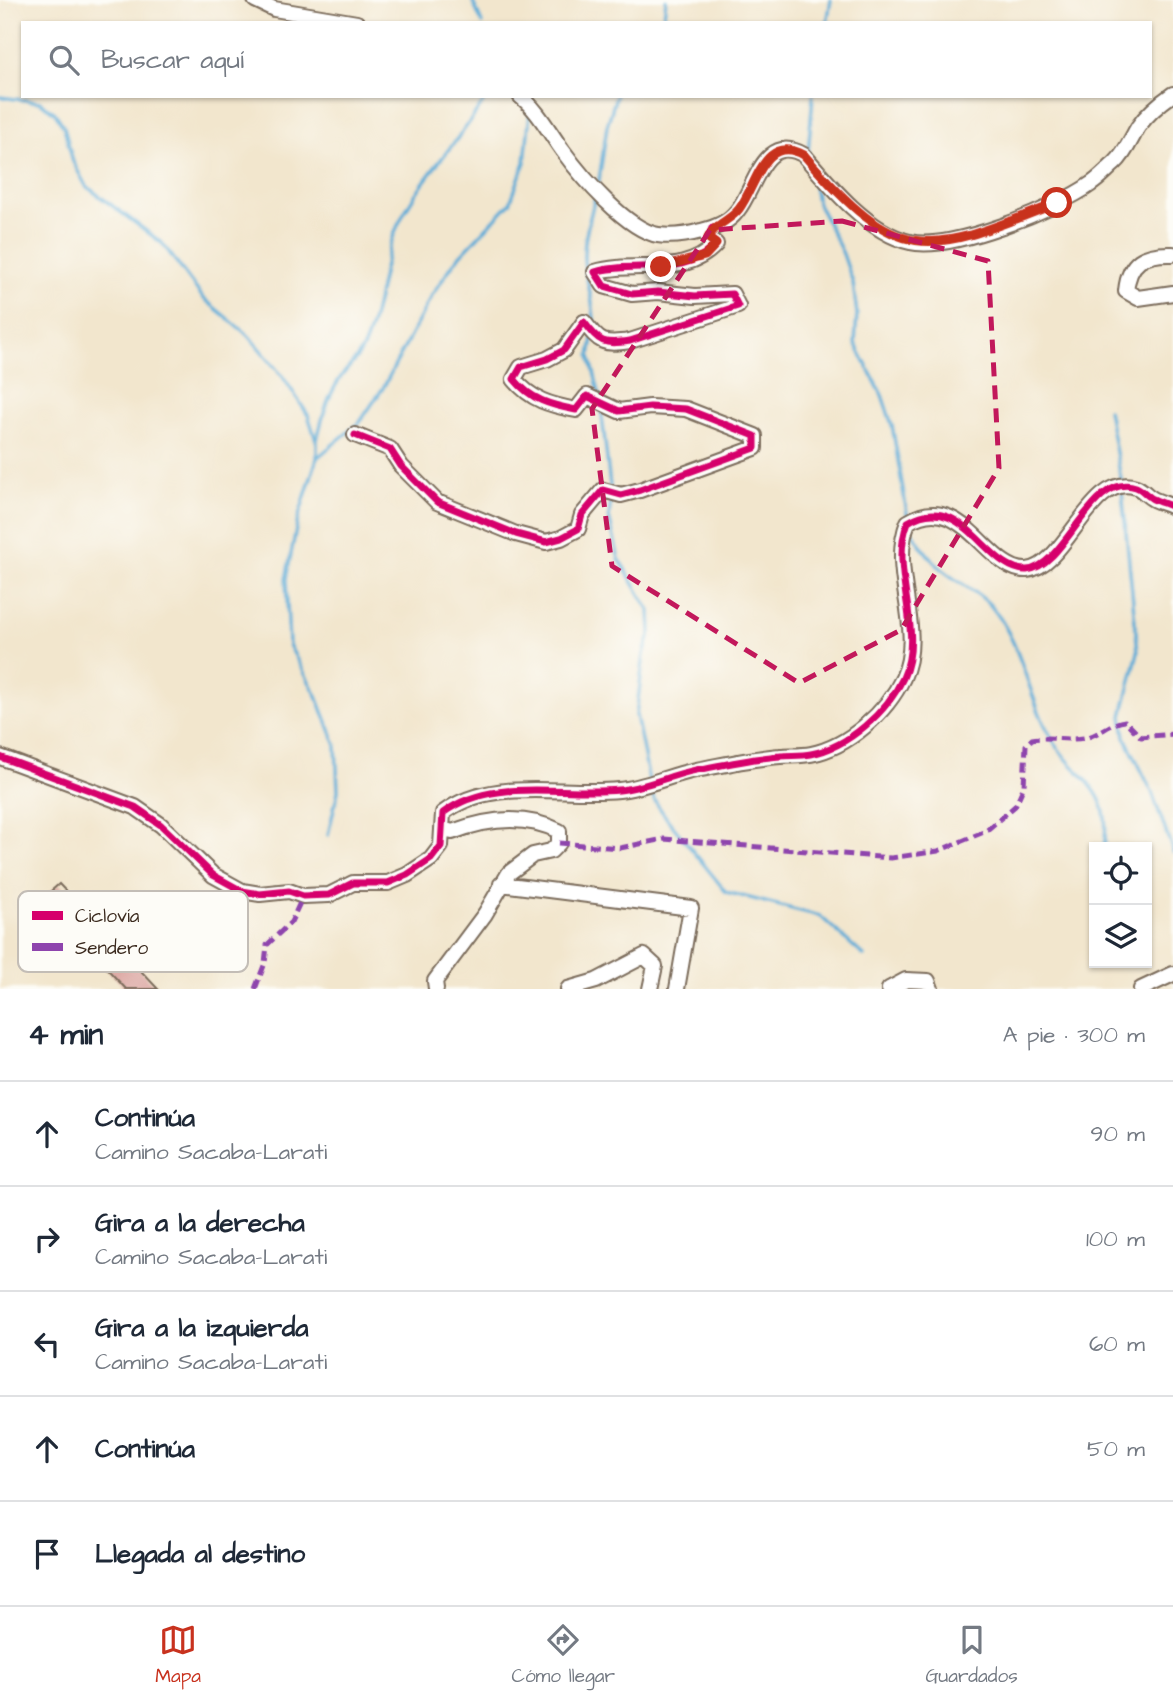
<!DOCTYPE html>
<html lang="es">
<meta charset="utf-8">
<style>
body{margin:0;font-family:"Architects Daughter",sans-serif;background:#f6f6f7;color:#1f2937}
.controls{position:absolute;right:21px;bottom:21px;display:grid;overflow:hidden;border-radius:0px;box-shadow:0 2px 5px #0004}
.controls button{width:63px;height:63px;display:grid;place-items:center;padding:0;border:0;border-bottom:2px solid #e0e1e3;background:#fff;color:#1f2937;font:35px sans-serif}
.stop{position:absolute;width:21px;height:21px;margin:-16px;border:5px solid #c8321e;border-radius:50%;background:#fff}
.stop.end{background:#c8321e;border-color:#fff;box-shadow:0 2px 7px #0008}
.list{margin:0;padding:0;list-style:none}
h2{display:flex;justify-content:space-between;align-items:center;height:91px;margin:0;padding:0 28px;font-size:30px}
h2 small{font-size:23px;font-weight:400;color:#747a83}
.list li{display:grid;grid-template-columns:46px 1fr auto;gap:21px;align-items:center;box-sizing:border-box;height:105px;padding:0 28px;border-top:2px solid #e0e1e3}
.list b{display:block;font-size:26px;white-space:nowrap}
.list p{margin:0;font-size:23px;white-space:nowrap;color:#747a83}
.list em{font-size:23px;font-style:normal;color:#747a83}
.icon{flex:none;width:38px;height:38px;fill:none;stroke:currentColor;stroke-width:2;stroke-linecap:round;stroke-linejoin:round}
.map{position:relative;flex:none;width:1173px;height:989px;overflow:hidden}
.search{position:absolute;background:#fff;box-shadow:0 2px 5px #0004;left:21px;right:21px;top:21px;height:77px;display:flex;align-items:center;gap:18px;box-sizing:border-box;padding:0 24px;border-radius:0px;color:#747a83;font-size:26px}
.sheet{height:616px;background:#fff}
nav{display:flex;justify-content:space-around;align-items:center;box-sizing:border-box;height:98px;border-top:2px solid #e0e1e3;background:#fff;font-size:19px;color:#747a83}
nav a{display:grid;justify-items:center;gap:4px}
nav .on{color:#c8321e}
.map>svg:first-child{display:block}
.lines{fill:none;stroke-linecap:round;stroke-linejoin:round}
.stream{stroke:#5dacd7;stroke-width:3.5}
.building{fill:#deaca7}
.minor-casing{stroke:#7b6c5b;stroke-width:18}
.minor{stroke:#fff;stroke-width:14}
.quiet{stroke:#8e44ad;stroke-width:5;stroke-dasharray:10 5;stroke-linecap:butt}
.cycleway-casing{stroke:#fdfcf7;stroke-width:11}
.cycleway{stroke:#d6006c;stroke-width:7}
.route{stroke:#c8321e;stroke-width:9}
.marked{fill:none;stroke:#c2185b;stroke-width:5;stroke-dasharray:14 9;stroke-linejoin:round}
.key{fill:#fdfcf7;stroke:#c3bdb6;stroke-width:2}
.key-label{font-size:19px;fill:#3b2a1e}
</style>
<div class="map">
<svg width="1173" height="989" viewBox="0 0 1173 989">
<rect width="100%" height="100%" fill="#fdfcf7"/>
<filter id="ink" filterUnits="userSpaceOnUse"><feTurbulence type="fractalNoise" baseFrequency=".0143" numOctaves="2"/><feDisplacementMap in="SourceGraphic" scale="14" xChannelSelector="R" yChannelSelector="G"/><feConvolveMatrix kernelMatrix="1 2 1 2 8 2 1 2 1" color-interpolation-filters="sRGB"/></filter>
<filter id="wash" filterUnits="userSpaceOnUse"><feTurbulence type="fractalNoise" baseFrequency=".00686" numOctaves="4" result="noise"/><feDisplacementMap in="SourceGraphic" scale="28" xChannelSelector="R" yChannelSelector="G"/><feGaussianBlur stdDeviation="1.57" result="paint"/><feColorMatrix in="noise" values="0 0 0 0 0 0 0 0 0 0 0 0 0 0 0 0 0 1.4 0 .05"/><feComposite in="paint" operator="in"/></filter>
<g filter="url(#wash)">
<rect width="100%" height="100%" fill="#f2e6cd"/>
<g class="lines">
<path class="stream" d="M 472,0 L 482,23
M 663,23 L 666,0
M 827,23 L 831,0
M 0,97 L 40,102 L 55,113 L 64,127 L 73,162 L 86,186 L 162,243 L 203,298 L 249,336 L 283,377 L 308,415 L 317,443 L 317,458 L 298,519 L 286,579 L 289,645 L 316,694 L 336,745 L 338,791 L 328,835
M 808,153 L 813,96
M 811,171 L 817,202 L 843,254 L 853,283 L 857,314 L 855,343 L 882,395 L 892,425 L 908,519
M 598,187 L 607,126 L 616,96
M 594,327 C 595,305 588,289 585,268 C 581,245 590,219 595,197
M 593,338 L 590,356 L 600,396
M 601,407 L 610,486
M 1108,410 L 1122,484
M 317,440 C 322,419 327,398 339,380 C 347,367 358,360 364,346 C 381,306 380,263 399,223 C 422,176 460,141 487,96
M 318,457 L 360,422 L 383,388 L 432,295 L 456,260 L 510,203 L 525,162 L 530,112
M 1122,491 L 1138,652 L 1122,716 L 1125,737 L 1152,792 L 1173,852
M 611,497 L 609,517 L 619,559 L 650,611 L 651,632 L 644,654 L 636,715 L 649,781
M 911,530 C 920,545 930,560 944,571 C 959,584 978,591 991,606 C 1026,648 1028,707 1060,751 C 1073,769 1094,783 1102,805 C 1107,818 1106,834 1104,847
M 651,789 L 654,800 L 668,820 L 726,892 L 820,916 L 864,956"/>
</g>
<g id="blocks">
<path class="building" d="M 59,884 L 158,989 L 126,989 L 42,899 Z"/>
</g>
</g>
<g filter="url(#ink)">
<use href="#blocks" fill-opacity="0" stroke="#7b6c5b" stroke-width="2"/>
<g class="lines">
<g class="minor-casing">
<path id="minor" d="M 255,0 L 274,9 L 357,23
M 520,96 C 538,110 549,132 563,151 C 581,176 627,230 658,235 C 672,237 687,235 701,231 C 715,228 728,223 737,211 C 756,188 763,132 804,155 C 830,186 869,233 910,242 C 950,252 1058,208 1091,184 C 1100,178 1107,170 1115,163 C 1125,154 1131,139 1138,127 C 1147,114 1160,103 1173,94
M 1173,254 C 1144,253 1129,261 1126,291 L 1138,298 L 1173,293
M 355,435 L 390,449 L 401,466 L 437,502 L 516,534 L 546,542 L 561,538 L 578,529 L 582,515 L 603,490 L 621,495 L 640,490 L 755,448 L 755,436 L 686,409 L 650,407 L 619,411 L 587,396 L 576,410 C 550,405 531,400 514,379 L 521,367 L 547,359 L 564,350 L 584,322 C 600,343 603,345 630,341 L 738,306 L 732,294 L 695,296 L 658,292 L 632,294 L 604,286 L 595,272 C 634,260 685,279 716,244 L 708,238 L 712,228
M 0,757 L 135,807 L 161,825 L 213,875 L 242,891 L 260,894 L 289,891 L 303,896 L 329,895 L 353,883 L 388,883 L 407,875 L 431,859 L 441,846 L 443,813 C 492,776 562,796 619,790 C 645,788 670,775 696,770 C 723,765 752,758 780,756 C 790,755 801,756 811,754 C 848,747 887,712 903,678 C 926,628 888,572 908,522 C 962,488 987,572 1027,570 C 1066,567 1091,471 1136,487 C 1142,489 1147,496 1153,499 C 1159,502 1167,504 1173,507
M 501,884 L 691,908 L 677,989
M 436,989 L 435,981 L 485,914 L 509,873 L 533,855 L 551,851 L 559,843 L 559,831 C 525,814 486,819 452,832 L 444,829
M 568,989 L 596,981 L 644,956 L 655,966 L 650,989
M 889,989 L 906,980 L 928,981 L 931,989
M 1141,989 L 1173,974"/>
</g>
<use href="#minor" class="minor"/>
<path class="quiet" d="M 559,843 L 620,848 L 664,839 L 891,858 L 938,851 L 986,831 L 1015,806 L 1024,786 L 1026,745 L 1032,739 C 1049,736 1067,741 1084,738 C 1100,735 1109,723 1125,721 L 1141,737 L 1173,734
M 255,989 L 265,963 L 267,945 L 291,922 L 303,896"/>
<g class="cycleway-casing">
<path id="cycleway" d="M 355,435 L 390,449 L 401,466 L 437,502 L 516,534 L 546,542 L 561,538 L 578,529 L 582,515 L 603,490 L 621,495 L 640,490 L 755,448 L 755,436 L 686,409 L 650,407 L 619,411 L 587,396 L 576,410 C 550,405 531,400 514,379 L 521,367 L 547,359 L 564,350 L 584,322 C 600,343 603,345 630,341 L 738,306 L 732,294 L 695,296 L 658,292 L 632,294 L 604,286 L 595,272 C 634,260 685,279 716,244 L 708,238 L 712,228
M 0,757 L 135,807 L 161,825 L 213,875 L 242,891 L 260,894 L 289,891 L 303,896 L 329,895 L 353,883 L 388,883 L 407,875 L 431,859 L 441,846 L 443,813 C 492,776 562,796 619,790 C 645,788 670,775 696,770 C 723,765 752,758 780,756 C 790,755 801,756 811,754 C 848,747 887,712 903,678 C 926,628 888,572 908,522 C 962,488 987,572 1027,570 C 1066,567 1091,471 1136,487 C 1142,489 1147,496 1153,499 C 1159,502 1167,504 1173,507"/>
</g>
<use href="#cycleway" class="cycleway"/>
</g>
</g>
<g class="lines" filter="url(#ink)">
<path class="route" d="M 661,267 L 705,256 L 716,244 L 708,238 C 714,224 730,221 739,209 C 757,185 764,133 804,155 C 902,269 928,254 1057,203"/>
</g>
<path class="marked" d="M 842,221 L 988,261 L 999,468 L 901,630 L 799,683 L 612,566 L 592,409 L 710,230 Z"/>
<rect x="18" y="891" width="230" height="81" rx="10" class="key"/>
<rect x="32" y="911" width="31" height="9" fill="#d6006c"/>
<rect x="32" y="943" width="31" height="8" fill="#8e44ad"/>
<g class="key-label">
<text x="75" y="922">Ciclovía</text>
<text x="75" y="954">Sendero</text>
</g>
</svg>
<div class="controls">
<button><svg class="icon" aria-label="locate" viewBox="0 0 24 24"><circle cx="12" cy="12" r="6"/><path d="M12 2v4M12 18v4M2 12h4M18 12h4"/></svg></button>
<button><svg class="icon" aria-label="layers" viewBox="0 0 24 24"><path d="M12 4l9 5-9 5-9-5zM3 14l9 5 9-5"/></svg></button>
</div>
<div class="stop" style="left:1057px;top:203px"></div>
<div class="stop end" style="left:661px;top:267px"></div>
<div class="search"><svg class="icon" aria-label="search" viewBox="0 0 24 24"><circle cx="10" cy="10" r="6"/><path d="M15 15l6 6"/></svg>Buscar aquí</div>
</div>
<section class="sheet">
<h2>4 min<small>A pie · 300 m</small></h2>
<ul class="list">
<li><svg class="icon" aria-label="ahead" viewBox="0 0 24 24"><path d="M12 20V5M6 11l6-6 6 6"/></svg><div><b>Continúa</b><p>Camino Sacaba-Larati</p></div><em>90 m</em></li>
<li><svg class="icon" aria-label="right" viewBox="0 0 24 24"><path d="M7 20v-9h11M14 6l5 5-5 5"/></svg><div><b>Gira a la derecha</b><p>Camino Sacaba-Larati</p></div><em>100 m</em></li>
<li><svg class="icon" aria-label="left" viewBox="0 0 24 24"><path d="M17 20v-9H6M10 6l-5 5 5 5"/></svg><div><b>Gira a la izquierda</b><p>Camino Sacaba-Larati</p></div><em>60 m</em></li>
<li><svg class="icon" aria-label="ahead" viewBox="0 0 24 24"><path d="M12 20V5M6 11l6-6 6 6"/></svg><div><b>Continúa</b></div><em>50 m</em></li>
<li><svg class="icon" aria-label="arrive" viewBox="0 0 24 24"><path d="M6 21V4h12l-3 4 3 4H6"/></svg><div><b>Llegada al destino</b></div></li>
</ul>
</section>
<nav>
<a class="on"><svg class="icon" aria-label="map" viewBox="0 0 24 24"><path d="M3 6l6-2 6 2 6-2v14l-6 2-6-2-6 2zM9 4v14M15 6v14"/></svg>Mapa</a>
<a><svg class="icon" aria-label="directions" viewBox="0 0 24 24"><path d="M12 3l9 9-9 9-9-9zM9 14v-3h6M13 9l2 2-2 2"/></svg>Cómo llegar</a>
<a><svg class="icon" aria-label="saved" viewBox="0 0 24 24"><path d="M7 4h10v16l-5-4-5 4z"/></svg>Guardados</a>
</nav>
